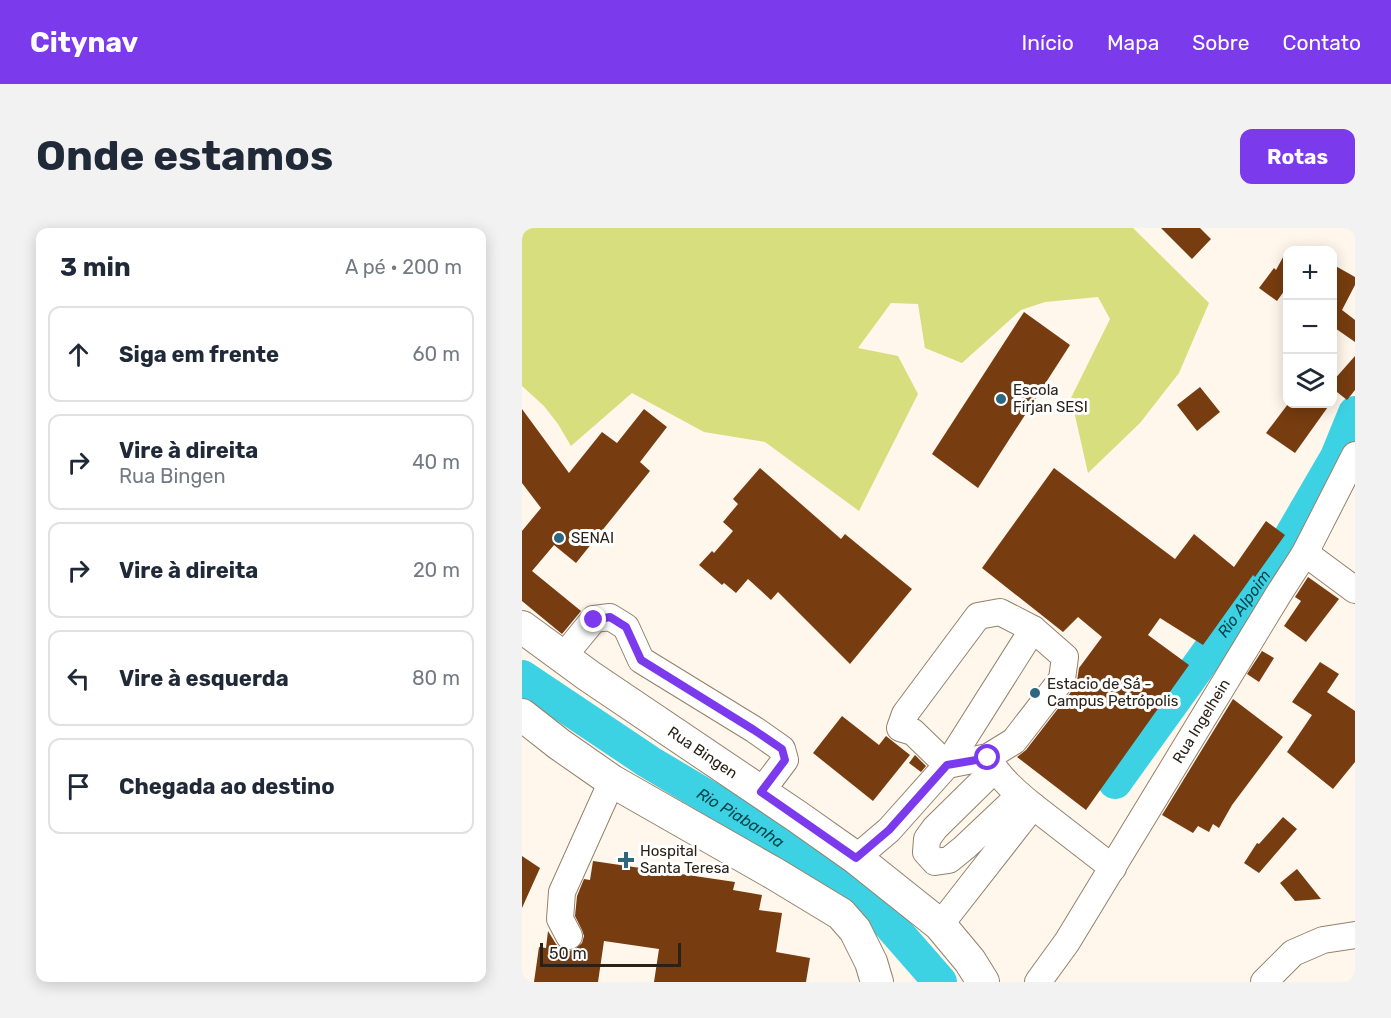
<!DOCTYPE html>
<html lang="pt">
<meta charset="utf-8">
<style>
body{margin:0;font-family:Rubik,sans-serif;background:#f2f2f3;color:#1f2937}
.controls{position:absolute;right:18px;top:18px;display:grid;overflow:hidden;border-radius:12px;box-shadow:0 3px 15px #0003}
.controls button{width:54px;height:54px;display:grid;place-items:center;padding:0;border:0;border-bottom:2px solid #e0e1e3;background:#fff;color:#1f2937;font:30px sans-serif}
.scale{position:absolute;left:18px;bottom:15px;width:141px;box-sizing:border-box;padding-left:6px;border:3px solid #2a2218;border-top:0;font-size:16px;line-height:21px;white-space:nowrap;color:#2a2218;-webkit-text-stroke:4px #fff;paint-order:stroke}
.stop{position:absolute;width:18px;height:18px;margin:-14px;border:4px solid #7c3aed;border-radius:50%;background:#fff}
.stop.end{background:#7c3aed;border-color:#fff;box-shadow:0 2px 6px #0008}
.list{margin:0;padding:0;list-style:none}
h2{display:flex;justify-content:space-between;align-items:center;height:78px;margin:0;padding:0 24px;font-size:26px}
h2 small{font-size:20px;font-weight:400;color:#747a83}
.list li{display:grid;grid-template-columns:39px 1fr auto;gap:18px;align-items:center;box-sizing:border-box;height:96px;margin:0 12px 12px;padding:0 12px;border:2px solid #e0e1e3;border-radius:12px}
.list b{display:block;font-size:22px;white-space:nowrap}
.list p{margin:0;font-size:20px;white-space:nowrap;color:#747a83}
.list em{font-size:20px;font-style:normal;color:#747a83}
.icon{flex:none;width:33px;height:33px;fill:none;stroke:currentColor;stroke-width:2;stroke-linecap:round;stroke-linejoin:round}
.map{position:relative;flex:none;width:833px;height:754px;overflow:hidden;border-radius:12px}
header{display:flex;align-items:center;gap:36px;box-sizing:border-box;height:84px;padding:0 30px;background:#7c3aed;color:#fff}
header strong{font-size:28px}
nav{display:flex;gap:33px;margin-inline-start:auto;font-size:21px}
.intro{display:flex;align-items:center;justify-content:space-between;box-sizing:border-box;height:144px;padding:0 36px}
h1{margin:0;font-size:42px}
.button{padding:15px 27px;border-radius:12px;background:#7c3aed;color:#fff;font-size:21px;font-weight:700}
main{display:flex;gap:36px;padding:0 36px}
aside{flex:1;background:#fff;border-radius:12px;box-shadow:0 3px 15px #0003}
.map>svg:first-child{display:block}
.green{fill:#d7de7e}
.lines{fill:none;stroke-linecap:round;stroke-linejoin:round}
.river{stroke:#3cd2e3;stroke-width:34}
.building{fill:#773c0f}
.minor-casing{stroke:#94816a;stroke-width:28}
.major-casing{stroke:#94816a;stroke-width:34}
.minor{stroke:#fff;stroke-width:26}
.major{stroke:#fff;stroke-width:32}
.route{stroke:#7c3aed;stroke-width:8}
.poi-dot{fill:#2d6880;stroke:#fff;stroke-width:2}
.labels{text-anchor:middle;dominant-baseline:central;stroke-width:6;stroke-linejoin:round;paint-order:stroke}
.poi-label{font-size:15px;fill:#2a2218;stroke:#fff;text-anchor:start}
.street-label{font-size:15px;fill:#2a2218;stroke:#fff}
.water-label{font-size:16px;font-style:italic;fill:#00444b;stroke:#fff}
</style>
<header>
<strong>Citynav</strong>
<nav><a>Início</a><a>Mapa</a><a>Sobre</a><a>Contato</a></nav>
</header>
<div class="intro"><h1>Onde estamos</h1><a class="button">Rotas</a></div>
<main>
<aside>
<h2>3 min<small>A pé · 200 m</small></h2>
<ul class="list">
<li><svg class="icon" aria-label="ahead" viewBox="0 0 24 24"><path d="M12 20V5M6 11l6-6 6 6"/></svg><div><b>Siga em frente</b></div><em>60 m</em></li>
<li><svg class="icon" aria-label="right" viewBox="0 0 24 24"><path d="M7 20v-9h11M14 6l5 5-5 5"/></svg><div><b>Vire à direita</b><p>Rua Bingen</p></div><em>40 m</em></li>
<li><svg class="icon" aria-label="right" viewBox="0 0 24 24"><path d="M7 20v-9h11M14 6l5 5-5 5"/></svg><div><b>Vire à direita</b></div><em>20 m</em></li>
<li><svg class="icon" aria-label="left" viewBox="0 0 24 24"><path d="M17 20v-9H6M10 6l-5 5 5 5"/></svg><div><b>Vire à esquerda</b></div><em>80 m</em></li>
<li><svg class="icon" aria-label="arrive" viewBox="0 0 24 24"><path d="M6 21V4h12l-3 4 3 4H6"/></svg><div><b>Chegada ao destino</b></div></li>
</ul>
</aside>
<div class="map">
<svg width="833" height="754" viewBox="0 0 833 754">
<rect width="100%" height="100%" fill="#fff6ec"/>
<path class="green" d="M 0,0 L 611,0 L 687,75 L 657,145 L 618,195 L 566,245 L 549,170 L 588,91 L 576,69 L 523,74 L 499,82 L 440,135 L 403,120 L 396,76 L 369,75 L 336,120 L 376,128 L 396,166 L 337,283 L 243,214 L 182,204 L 110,165 L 49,218 L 36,196 L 22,178 L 0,158 Z"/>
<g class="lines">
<g class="river">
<path id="s1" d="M 0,449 L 127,534 L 246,605 L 363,691 L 418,754"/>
<path id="s2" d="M 593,554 L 765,315 L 815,229 L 833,185"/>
</g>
</g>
<path class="building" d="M 639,0 L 678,0 L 689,11 L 670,31 Z
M 765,22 L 765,59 L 755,73 L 737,60 L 752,40 L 754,42 Z
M 810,36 L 833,49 L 833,57 L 820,82 L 833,92 L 833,114 L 810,98 Z
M 502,84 L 548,117 L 456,260 L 410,226 Z
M 833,128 L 833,162 L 825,172 L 810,160 L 810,154 Z
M 678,159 L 698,184 L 675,203 L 655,177 Z
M 766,176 L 808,176 L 773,225 L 744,205 Z
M 0,181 L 47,245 L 80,204 L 95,215 L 122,181 L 145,199 L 118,234 L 128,243 L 54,335 L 32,317 L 10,343 L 59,383 L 40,406 L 0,373 L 0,303 L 19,280 L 0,255 Z
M 238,240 L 319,311 L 323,306 L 390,361 L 328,436 L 256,364 L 249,372 L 226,351 L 214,365 L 202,355 L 200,357 L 177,337 L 190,323 L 192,325 L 211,303 L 201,294 L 216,276 L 211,271 Z
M 532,240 L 653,331 L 672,306 L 712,339 L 744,293 L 763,307 L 733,349 L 731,347 L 681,417 L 638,390 L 626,407 L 667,437 L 564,582 L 495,529 L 504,522 L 552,460 L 555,453 L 557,440 L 580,409 L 556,389 L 541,404 L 460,340 Z
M 786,349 L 817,371 L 784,414 L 762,398 L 779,373 L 773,369 Z
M 740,423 L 752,430 L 737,454 L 725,446 Z
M 798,434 L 817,446 L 805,464 L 833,483 L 833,534 L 811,561 L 765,524 L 790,487 L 770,474 Z
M 711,471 L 761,509 L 710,577 L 697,600 L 691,596 L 687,604 L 676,598 L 671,605 L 640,587 Z
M 320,488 L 357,517 L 364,508 L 388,527 L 351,573 L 291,525 Z
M 393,527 L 404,538 L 399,544 L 387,535 Z
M 761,589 L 775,601 L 737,645 L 722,635 L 735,615 L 737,616 Z
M 0,628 L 18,640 L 0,680 Z
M 71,633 L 213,654 L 211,662 L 240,667 L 237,682 L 260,685 L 254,724 L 288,730 L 284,754 L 132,754 L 137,721 L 82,713 L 76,754 L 12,754 L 17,719 L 24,720 L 26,703 L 34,716 L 40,721 L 47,723 L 53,721 L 60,715 L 62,708 L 60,702 L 53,688 L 55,668 L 62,651 L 68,652 Z
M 775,641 L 799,671 L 773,673 L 758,655 Z"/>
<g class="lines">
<g class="minor-casing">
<g id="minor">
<path d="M 783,325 L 833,362"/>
<path d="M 478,384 L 511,401 L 543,429 L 540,451 L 492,513 L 466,529 L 425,537 L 391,504 L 378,500 L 383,486 L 456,388 Z"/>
<path d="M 41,429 L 72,391 L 88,389 L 104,399 L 119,432 L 233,502 L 260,521 L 263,532 L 239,564"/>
<path d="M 511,578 L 591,640"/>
<path d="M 334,630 L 367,602 L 425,537 L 511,401"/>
<path d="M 418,697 L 511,578 C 497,567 484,556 473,541 L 413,600 L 405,611 L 404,624 L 413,634 L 427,632 L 443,619 L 498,567"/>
<path d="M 47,708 L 38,691 L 40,664 L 90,553"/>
<path id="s3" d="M 516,754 L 545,714 L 756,367 L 783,325 L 833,227"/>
<path d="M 742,754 L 771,725 L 801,712 L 833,707"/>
</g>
</g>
<g class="major-casing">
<g id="major">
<path id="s4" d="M 0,399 L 67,448 L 276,589 L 334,630 L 418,697 L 448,733 L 461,754"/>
<path d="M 0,487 L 37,516 L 90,553 L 253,646 L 319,686 L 333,702 L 349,734 L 355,754"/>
</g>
</g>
<use href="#minor" class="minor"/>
<use href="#major" class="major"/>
</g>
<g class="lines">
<path class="route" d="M 72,392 L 88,389 L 104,399 L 119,432 L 232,502 L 260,521 L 263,532 L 239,564 L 334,630 L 367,602 L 425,537 L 466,530"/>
</g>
<g class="poi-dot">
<circle cx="479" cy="171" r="6"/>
<circle cx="37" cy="310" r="6"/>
<circle cx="513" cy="465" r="6"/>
<path d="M101 623h6v6h6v6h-6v6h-6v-6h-6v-6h6z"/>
</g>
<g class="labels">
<g class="poi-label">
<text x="491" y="162">Escola<tspan x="491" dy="17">Firjan SESI</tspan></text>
<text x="49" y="310">SENAI</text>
<text x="525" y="456">Estacio de Sá -<tspan x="525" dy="17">Campus Petrópolis</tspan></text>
<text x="118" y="623">Hospital<tspan x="118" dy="17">Santa Teresa</tspan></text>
</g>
<g class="street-label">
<text stroke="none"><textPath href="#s3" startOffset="308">Rua Ingelhein</textPath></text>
<text stroke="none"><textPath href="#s4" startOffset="220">Rua Bingen</textPath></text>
</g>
<g class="water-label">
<text stroke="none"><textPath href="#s2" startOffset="220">Rio Alpoim</textPath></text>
<text stroke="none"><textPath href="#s1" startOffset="260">Rio Piabanha</textPath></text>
</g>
</g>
</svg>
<div class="controls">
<button>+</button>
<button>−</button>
<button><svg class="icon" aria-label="layers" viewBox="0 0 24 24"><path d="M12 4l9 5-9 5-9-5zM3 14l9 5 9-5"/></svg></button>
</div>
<div class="scale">50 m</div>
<div class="stop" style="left:466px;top:530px"></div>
<div class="stop end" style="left:72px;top:392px"></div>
</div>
</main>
